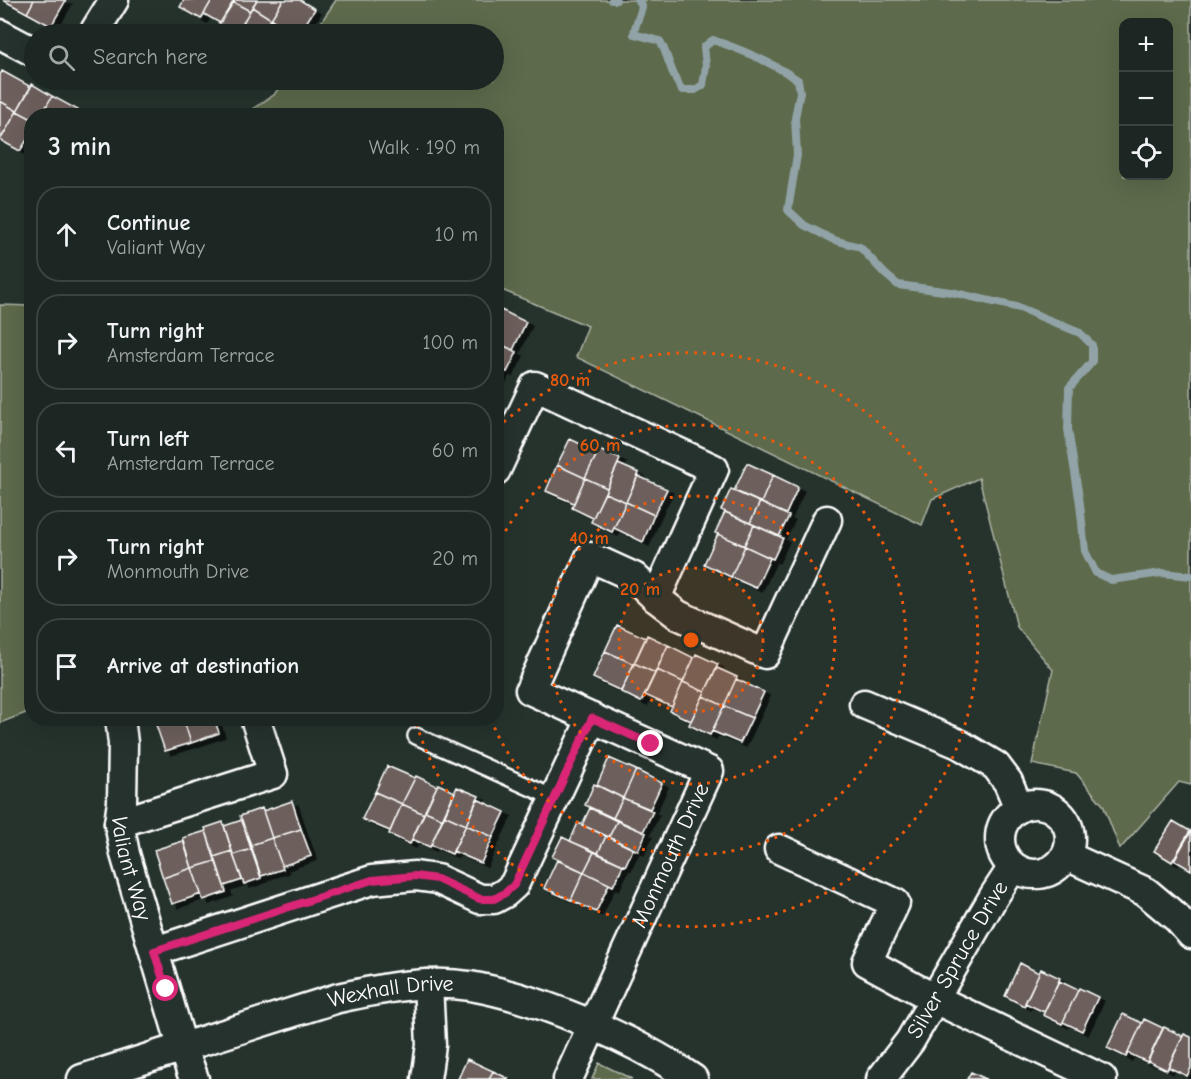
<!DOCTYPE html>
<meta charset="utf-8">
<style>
body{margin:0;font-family:"Comic Neue",sans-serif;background:#29322f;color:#f1f3f6}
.controls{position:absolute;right:18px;top:18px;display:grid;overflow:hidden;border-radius:12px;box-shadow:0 6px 24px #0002}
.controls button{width:54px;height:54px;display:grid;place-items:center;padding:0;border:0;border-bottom:2px solid #3a4340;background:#1c2622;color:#f1f3f6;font:30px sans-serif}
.stop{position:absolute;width:18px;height:18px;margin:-14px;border:4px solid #db2777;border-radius:50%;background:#fff}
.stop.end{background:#db2777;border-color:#fff;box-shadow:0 2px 6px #0008}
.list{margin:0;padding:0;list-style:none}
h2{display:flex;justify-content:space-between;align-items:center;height:78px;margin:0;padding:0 24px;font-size:26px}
h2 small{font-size:20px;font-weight:400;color:#a0a5a5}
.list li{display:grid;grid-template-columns:39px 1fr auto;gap:18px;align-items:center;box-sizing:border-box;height:96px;margin:0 12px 12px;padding:0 12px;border:2px solid #3a4340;border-radius:24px}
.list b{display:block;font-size:22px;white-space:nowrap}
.list p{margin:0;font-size:20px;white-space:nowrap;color:#a0a5a5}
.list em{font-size:20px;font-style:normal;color:#a0a5a5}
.icon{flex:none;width:33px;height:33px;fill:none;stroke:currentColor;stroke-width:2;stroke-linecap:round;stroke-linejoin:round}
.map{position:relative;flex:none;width:1191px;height:1079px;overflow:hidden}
.search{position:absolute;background:#1c2622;box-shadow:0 6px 24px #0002;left:24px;top:24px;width:480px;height:66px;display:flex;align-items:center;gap:15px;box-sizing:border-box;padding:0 21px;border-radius:33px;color:#a0a5a5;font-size:22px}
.panel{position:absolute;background:#1c2622;box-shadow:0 6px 24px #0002;left:24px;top:108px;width:480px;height:618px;border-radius:24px}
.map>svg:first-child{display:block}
.green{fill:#5d6a4c;stroke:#aeb4a6;stroke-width:1.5;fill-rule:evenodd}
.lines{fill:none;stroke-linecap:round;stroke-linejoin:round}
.stream{stroke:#91a3a7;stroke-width:8}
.building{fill:#6d605b;stroke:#fff;stroke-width:1.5;filter:url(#shadow)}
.service-casing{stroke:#fff;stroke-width:20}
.minor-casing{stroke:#fff;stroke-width:33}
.service{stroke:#26332d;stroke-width:15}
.minor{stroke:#26332d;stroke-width:28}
.route{stroke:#db2777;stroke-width:8}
.ring{fill:none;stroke:#e8590c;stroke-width:3;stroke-dasharray:3 6}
.labels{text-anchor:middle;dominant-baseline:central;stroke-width:6;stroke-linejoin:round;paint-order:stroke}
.street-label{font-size:22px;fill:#fff;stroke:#26332d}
.centre{fill:#e8590c;stroke:#26332d;stroke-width:3}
.ring-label{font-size:18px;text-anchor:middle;font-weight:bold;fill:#e8590c;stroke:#26332d;stroke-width:6;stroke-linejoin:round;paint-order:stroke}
</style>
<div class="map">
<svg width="1191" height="1079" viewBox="0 0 1191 1079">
<defs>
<filter id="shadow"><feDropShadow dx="6" dy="4" stdDeviation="0" flood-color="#0009"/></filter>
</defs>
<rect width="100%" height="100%" fill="#26332d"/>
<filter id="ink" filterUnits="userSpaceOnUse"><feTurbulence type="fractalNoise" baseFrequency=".0167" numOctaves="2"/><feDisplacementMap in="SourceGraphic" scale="12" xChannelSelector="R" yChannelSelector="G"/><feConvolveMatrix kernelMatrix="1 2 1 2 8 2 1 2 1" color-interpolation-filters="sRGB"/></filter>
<g filter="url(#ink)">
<path class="green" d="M 336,0 L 1191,0 L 1191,785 L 1179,782 L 1120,849 L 1103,805 L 1076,773 L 1032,764 L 1053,670 L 1017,627 L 979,478 L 932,499 L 922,525 L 576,357 L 588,326 L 497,288 L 496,116 L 243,115 L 274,95 L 284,80 L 494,80 L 494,34 L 313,34 ZM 1124,22 L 1168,22 L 1168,176 L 1124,176 Z
M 0,305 L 32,306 L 31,711 L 0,723 Z
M 599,1063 L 632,1079 L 592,1079 Z"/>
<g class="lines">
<path class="stream" d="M 612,0 L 616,0
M 638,0 L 642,6 C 640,17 635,23 634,34 L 660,41 C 669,57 671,75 682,90 L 695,90 L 703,85 L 706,66 L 704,47 L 713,40 C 743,50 771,62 798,80 L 800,92 L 795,118 L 797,155 L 788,210 L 804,225 L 834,240 L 860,247 L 885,274 L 898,285 L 951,292 L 1020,308 L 1080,333 L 1092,345 L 1092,362 L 1069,388 L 1068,429 L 1080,504 L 1085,551 L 1096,573 L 1111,580 L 1162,573 L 1191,576"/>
</g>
<path class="building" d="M 3,0 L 34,0 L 27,13 Z
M 34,0 L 66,0 L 51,26 L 27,13 Z
M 184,0 L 212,0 L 201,19 L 180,7 Z
M 212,0 L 235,0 L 220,23 L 204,14 Z
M 235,0 L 257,0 L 250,11 L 233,2 Z
M 257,0 L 283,0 L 271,19 L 252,7 Z
M 283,0 L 300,0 L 315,9 L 299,34 L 271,19 Z
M 233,2 L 250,11 L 236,34 L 228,34 L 217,28 Z
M 252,7 L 271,19 L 262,34 L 237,34 Z
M 271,19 L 299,34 L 262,34 Z
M 2,71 L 31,87 L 17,111 L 0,101 L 0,75 Z
M 32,84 L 52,96 L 41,116 L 32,116 L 32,119 L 17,111 Z
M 52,96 L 78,110 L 75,116 L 41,116 Z
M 0,101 L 17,111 L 2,137 L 0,135 Z
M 17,111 L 32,119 L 32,132 L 20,151 L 0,140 Z
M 501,310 L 526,322 L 513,350 L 496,342 L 496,319 Z
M 496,342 L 517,352 L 507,372 L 496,367 Z
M 496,367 L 503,371 L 496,385 Z
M 570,439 L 598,452 L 585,478 L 557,465 Z
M 599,450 L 620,459 L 607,488 L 585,478 Z
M 747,463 L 773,475 L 761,503 L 734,491 Z
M 618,464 L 639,473 L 626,502 L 605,493 Z
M 557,465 L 585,478 L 574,503 L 546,491 Z
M 773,475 L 798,487 L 786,514 L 761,503 Z
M 638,476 L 667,489 L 654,515 L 626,502 Z
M 585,478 L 607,488 L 593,518 L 572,508 Z
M 731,489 L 760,502 L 750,523 L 721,510 Z
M 605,493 L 626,502 L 612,532 L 591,522 Z
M 626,502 L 654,515 L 643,542 L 614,528 Z
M 760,502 L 789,516 L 779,536 L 750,523 Z
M 725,512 L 754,525 L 744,546 L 715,533 Z
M 754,525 L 783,538 L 773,559 L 744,546 Z
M 718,534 L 745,546 L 731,577 L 704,564 Z
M 745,546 L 770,558 L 756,588 L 731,577 Z
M 617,625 L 646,638 L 634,664 L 605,651 Z
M 647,635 L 668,645 L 655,673 L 634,663 Z
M 668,645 L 694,658 L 683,682 L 657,670 Z
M 605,651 L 634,664 L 621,691 L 593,678 Z
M 696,654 L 718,664 L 705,692 L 683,682 Z
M 634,663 L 655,673 L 641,702 L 621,692 Z
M 717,668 L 737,677 L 724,706 L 703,696 Z
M 657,670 L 683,682 L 672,707 L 645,695 Z
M 736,679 L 764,692 L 752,718 L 724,706 Z
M 683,682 L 705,692 L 691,721 L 670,711 Z
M 703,696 L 724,706 L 710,735 L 689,725 Z
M 724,706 L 752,718 L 740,743 L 712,731 Z
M 166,718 L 183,718 L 191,743 L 165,751 L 155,722 Z
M 183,718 L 214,718 L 219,733 L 191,743 Z
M 609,758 L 636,770 L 623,798 L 597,785 Z
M 387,766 L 415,778 L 402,804 L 375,792 Z
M 636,770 L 662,783 L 650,809 L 623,798 Z
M 416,776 L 437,786 L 424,814 L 402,804 Z
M 438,784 L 455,792 L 443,819 L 425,811 Z
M 594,784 L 623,798 L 613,818 L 585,805 Z
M 457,787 L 479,796 L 466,825 L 444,815 Z
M 375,792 L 402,804 L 390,831 L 362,819 Z
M 623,798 L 653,811 L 643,832 L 613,818 Z
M 477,799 L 505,812 L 493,837 L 466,825 Z
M 292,801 L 301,829 L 272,838 L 263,811 Z
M 402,804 L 424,814 L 410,844 L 389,834 Z
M 262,808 L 272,838 L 251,845 L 240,816 Z
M 590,808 L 617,821 L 609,837 L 582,825 Z
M 425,811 L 443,819 L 430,847 L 412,839 Z
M 444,815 L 466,825 L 452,854 L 431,845 Z
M 242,820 L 251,849 L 233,855 L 224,826 Z
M 617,821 L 646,833 L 638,851 L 609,837 Z
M 1173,821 L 1190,831 L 1172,862 L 1154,851 Z
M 223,822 L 232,851 L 214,857 L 205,828 Z
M 578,823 L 606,836 L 598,853 L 570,841 Z
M 466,825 L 493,837 L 481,863 L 453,851 Z
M 301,829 L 311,856 L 282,866 L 272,838 Z
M 206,831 L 216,861 L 192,868 L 183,838 Z
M 1191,831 L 1191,870 L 1174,860 Z
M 606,836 L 633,849 L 625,866 L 598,853 Z
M 562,837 L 594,852 L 584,872 L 552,857 Z
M 272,838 L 283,869 L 261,876 L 251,845 Z
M 183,841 L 192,868 L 163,878 L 154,850 Z
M 251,849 L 261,878 L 244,884 L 233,855 Z
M 232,851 L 242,880 L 224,886 L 214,857 Z
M 594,852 L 623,865 L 613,886 L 584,872 Z
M 557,860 L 584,872 L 571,900 L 544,888 Z
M 216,861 L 226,892 L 203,900 L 192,868 Z
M 192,868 L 201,894 L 172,904 L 163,878 Z
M 584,872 L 609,884 L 596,912 L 571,900 Z
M 1020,963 L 1039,973 L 1024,1006 L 1005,996 Z
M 1041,969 L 1060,978 L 1044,1012 L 1025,1003 Z
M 1059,981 L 1078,990 L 1062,1024 L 1043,1015 Z
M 1079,988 L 1098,997 L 1082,1031 L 1063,1022 Z
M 1123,1014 L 1142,1023 L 1126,1057 L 1107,1048 Z
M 1144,1019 L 1163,1028 L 1147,1062 L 1128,1053 Z
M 1164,1027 L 1183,1036 L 1167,1070 L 1148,1061 Z
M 1184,1034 L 1191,1037 L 1191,1068 L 1187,1076 L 1168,1067 Z
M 467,1059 L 493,1071 L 489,1079 L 458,1079 Z
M 493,1071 L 509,1079 L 489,1079 Z
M 971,1072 L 986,1079 L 967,1079 Z"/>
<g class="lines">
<g class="service-casing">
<path id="service" d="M 416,736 L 554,798"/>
</g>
<g class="minor-casing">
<g id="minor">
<path d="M 0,34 L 34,52"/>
<path d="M 93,34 L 114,0"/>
<path d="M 496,470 L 535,386 L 714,469 L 656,598"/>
<path d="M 864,704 L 959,744 L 996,766 L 1008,782 L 1019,808"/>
<path id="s1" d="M 120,718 L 123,743 L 122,802 L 119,823 L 125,854 L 182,1046 L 194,1079"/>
<circle cx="1035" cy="839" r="35"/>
<path d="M 119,823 L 273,774 L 255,718"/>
<path d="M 779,849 L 895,903 L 867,962 L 935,999 L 1102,1079"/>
<path d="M 1067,856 L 1146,892 L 1177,918 L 1191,934"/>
<path d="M 155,951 L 372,880 L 415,876 L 437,879 L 480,899 L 494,899 L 505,893 L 514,885 L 592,718"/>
<path id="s2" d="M 82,1079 L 338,998 C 380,989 427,979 470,986 C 540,998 634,1039 693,1079"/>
<path d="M 426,1079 L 431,1045 L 428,984"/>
<path id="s3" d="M 568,1079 L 709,771 L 530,690 L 590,557 L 634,577 L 656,598 L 678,615 L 765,654 L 827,520"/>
<path id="s4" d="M 881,1079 L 910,1041 L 994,896 L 1013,867"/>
</g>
</g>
<use href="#service" class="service"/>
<use href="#minor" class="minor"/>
</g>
</g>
<g class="lines" filter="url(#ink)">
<path class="route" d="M 166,989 L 154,951 L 372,880 L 415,876 L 437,879 L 480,899 L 494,899 L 505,893 L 514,885 L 592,718 L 651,744"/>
</g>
<circle cx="691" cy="640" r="72" fill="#e8590c" fill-opacity=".12"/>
<g class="ring">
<circle cx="691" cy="640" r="72"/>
<circle cx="691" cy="640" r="144"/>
<path d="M497 547A215 215 0 1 1 491 719"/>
<path d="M497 428A287 287 0 1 1 415 719"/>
</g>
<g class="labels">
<g class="street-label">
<text stroke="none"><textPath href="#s3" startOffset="246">Monmouth Drive</textPath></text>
<text stroke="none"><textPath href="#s1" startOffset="152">Valiant Way</textPath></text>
<text stroke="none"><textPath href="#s4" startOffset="142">Silver Spruce Drive</textPath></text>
<text stroke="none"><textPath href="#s2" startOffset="322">Wexhall Drive</textPath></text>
</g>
</g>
<circle cx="691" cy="640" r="9" class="centre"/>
<g class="ring-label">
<text x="570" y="386">80 m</text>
<text x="600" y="451">60 m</text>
<text x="589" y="544">40 m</text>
<text x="640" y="595">20 m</text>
</g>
</svg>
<div class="controls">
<button>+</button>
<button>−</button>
<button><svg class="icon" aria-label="locate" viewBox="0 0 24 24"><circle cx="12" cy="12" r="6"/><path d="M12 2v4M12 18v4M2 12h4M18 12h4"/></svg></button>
</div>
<div class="stop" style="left:166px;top:989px"></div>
<div class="stop end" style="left:651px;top:744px"></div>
<div class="search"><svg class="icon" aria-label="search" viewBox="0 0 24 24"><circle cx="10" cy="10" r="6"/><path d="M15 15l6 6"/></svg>Search here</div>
<section class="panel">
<h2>3 min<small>Walk · 190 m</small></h2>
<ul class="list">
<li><svg class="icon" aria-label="ahead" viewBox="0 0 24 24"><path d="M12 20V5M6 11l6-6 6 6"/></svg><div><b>Continue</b><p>Valiant Way</p></div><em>10 m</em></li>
<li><svg class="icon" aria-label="right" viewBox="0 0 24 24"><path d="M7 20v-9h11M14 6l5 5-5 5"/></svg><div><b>Turn right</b><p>Amsterdam Terrace</p></div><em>100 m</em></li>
<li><svg class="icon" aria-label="left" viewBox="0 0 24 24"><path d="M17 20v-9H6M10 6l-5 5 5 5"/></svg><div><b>Turn left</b><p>Amsterdam Terrace</p></div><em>60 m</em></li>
<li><svg class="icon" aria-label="right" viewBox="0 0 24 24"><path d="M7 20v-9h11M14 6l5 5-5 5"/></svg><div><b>Turn right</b><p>Monmouth Drive</p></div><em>20 m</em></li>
<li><svg class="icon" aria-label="arrive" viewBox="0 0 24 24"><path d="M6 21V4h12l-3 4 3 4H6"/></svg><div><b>Arrive at destination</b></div></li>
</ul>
</section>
</div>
